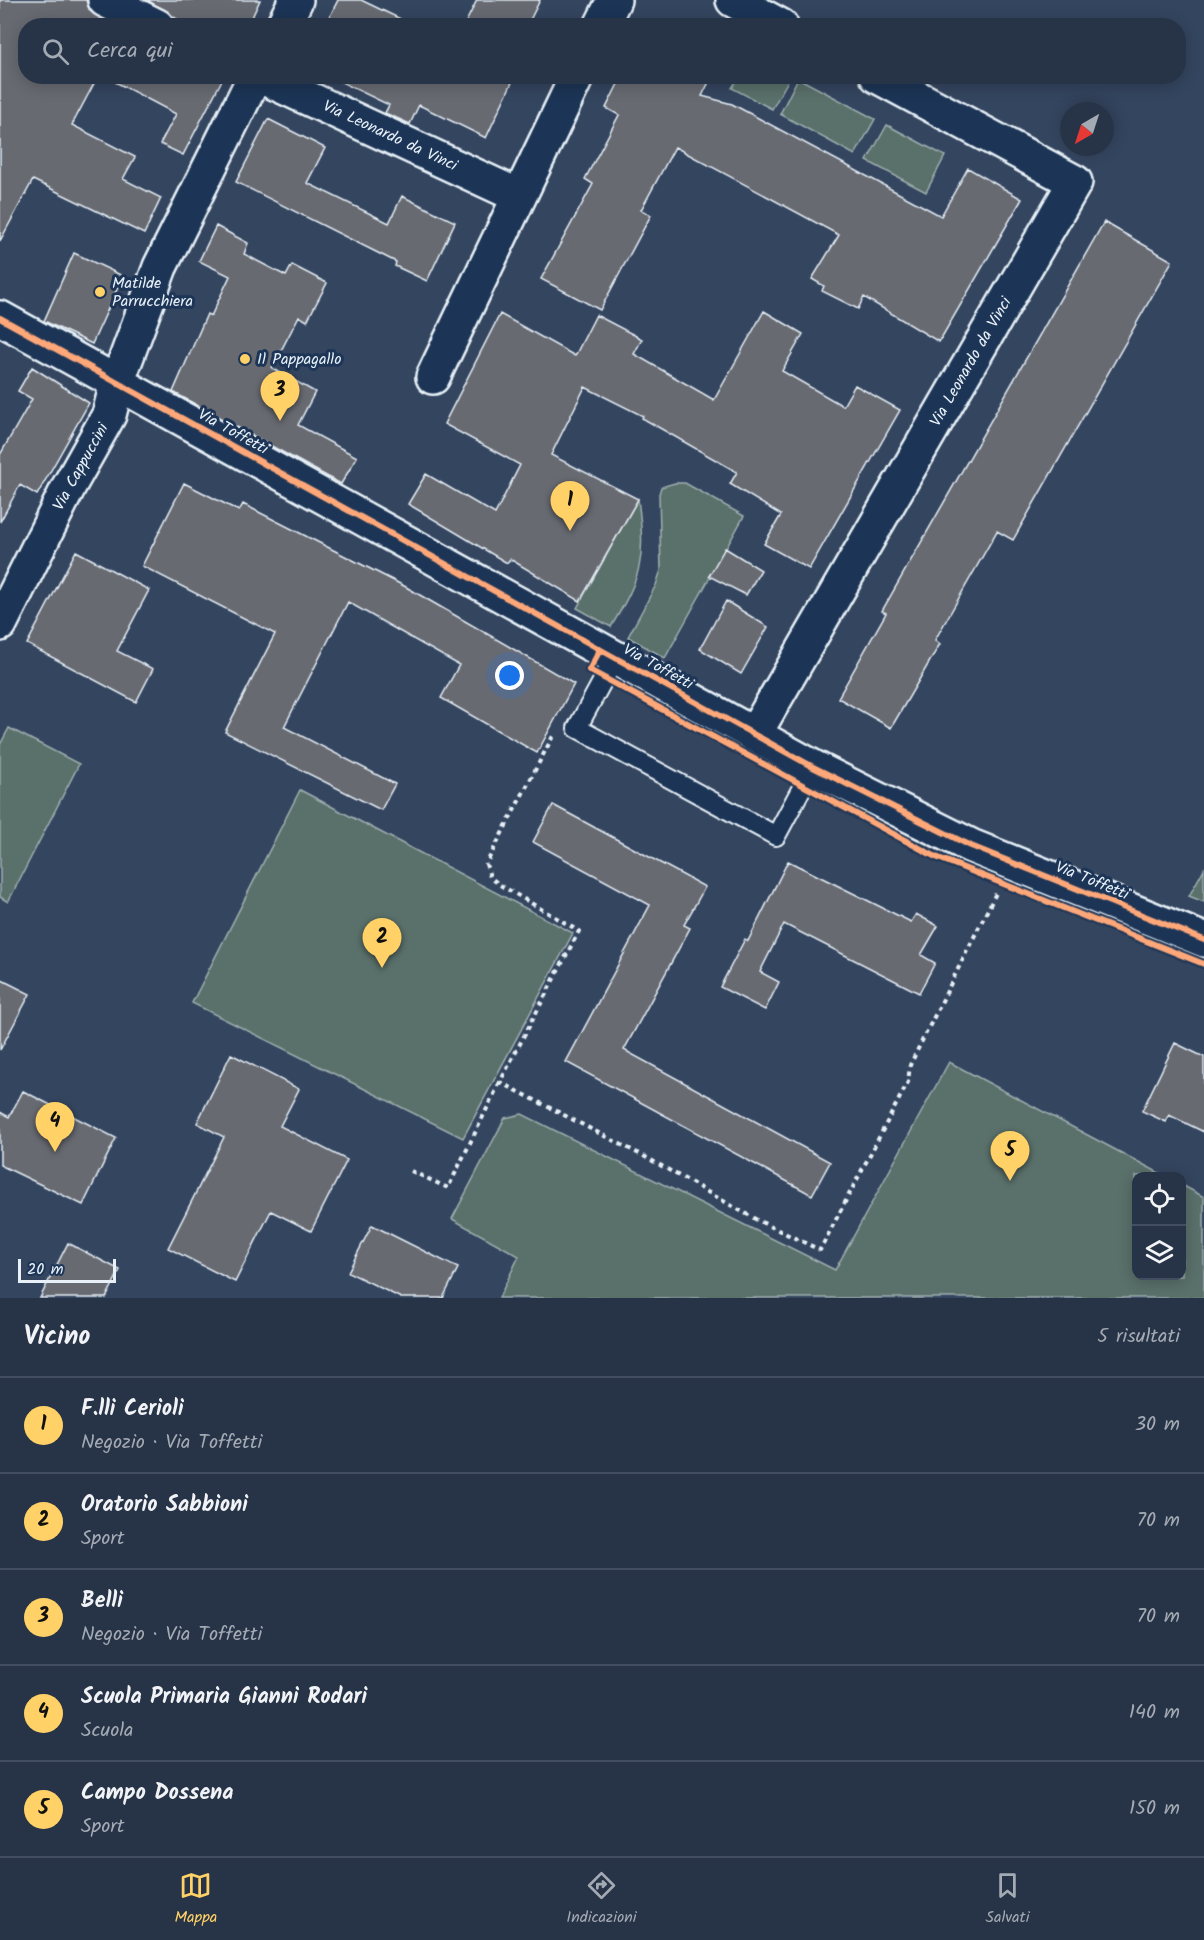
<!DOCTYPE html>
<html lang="it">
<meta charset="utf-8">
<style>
body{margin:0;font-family:Kalam,sans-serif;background:#2f3c4e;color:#f1f3f6}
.controls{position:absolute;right:18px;bottom:18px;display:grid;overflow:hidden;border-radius:12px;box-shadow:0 3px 15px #0003}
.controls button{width:54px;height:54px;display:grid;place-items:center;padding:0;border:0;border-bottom:2px solid #434f60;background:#273447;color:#f1f3f6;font:30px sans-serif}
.compass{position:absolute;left:1060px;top:102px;width:54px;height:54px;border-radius:50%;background:#273447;box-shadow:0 3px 15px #0003;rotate:219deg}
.scale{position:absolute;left:18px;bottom:15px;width:98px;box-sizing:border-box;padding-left:6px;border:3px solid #e8f1f8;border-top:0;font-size:16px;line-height:21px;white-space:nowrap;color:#e8f1f8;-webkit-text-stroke:4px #1d3557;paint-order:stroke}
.you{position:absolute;left:510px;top:676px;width:21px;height:21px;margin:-15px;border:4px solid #fff;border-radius:50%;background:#1a73e8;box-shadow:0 0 0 9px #1a73e833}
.badge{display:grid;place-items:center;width:39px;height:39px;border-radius:50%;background:#ffd166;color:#111;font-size:20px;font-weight:700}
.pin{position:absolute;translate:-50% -50px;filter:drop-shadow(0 2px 3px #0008)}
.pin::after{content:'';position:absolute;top:32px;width:21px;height:18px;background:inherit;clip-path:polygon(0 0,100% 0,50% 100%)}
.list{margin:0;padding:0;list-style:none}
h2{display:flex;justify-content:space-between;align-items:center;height:78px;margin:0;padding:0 24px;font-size:26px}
h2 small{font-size:20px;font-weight:400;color:#a4aab4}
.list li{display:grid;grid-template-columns:39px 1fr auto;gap:18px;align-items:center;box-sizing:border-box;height:96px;padding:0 24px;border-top:2px solid #434f60}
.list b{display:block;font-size:22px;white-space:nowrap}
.list p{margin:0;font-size:20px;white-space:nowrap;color:#a4aab4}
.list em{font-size:20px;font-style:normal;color:#a4aab4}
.icon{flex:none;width:33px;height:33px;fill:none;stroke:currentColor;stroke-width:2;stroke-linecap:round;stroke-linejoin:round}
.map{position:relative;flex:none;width:1204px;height:1298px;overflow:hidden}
.search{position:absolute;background:#273447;box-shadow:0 3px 15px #0003;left:18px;right:18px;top:18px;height:66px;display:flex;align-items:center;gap:15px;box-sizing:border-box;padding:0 21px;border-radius:24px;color:#a4aab4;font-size:22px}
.sheet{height:558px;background:#273447}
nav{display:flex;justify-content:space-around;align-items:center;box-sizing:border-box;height:84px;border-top:2px solid #434f60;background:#273447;font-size:16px;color:#a4aab4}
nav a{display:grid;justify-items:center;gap:3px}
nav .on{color:#ffd166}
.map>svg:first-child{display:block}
.green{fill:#5a706b;stroke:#a1b0b2;stroke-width:1.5}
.building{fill:#686a72;stroke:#e8f1f8;stroke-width:1.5}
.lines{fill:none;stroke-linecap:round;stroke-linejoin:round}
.lane-casing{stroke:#e8f1f8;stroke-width:22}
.street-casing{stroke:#e8f1f8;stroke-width:38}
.path{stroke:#e8f1f8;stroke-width:4;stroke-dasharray:4.5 4.5;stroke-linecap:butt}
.lane{stroke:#1d3557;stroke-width:18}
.street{stroke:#1d3557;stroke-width:33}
.cycleway-casing{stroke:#1d3557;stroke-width:10}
.cycleway{stroke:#fea87a;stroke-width:6}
.poi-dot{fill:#ffd166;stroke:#1d3557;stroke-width:2}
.labels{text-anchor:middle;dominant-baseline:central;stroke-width:6;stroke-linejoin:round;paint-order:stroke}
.street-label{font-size:16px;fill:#e8f1f8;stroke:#1d3557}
.poi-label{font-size:16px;fill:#e8f1f8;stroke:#1d3557;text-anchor:start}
</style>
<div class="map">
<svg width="1204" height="1298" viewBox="0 0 1204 1298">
<rect width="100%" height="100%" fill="#34455f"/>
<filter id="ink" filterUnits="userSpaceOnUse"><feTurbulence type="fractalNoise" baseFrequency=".0167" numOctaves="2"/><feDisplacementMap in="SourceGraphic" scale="12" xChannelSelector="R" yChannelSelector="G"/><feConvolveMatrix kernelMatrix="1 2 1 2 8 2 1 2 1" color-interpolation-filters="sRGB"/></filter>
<g filter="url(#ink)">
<path class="green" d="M 739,77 L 739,76 L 790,77 L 772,109 L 732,88 Z
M 798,78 L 875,119 L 855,155 L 780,114 Z
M 887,125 L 945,156 L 926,192 L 867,161 Z
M 675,483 L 685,483 L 744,516 L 665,658 L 628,637 L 656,585 L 661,570 L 659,494 L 661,487 Z
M 638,499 C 646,560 642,575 611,627 L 577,608 Z
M 9,728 L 79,764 L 8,902 L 0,897 L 0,745 Z
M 300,790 L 573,933 L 463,1138 L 192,1003 Z
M 1204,869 L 1204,902 L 1189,896 Z
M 949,1062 L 1165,1176 L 1136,1176 L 1136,1276 L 1182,1276 L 1182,1185 L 1204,1197 L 1204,1298 L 499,1298 L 519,1256 L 452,1219 L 505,1118 L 522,1114 L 835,1270 Z"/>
<path class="building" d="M 0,0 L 86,0 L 90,11 L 114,26 L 26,26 L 26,76 L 98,76 L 72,125 L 135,157 L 123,179 L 161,198 L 144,234 L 33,180 L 0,241 Z
M 147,0 L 260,0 L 248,26 L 188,26 Z
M 338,0 L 361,0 L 415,26 L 325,26 Z
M 477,0 L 540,0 L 527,26 L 464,26 Z
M 104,76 L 224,76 L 183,155 L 160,144 L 176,114 Z
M 329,76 L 515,76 L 486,138 L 419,105 L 410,124 L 385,113 L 389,105 Z
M 622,76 L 712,76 L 702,96 L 732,104 L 941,216 L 968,168 L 1022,199 L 939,342 L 864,297 L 858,309 L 822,291 L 824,286 L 812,279 L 839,235 L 675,147 L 641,210 L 651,215 L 600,310 L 541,279 L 593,184 L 585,179 L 619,115 L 606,108 Z
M 268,119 L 325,148 L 307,183 L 389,223 L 402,196 L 455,222 L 427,281 L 395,266 L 396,262 L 236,182 Z
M 1104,222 L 1172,261 L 1013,540 L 997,531 L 935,640 L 940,644 L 891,728 L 838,698 L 886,613 L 882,611 Z
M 216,226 L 248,243 L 244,254 L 286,276 L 292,265 L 327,283 L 307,321 L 299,316 L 272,368 L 315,392 L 298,425 L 357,457 L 341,484 L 173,392 L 207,314 L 211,316 L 230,276 L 199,261 Z
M 74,253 L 123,276 L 92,344 L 44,321 Z
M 764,311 L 803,334 L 782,371 L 843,406 L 855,385 L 900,410 L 809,569 L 764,544 L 781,515 L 730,484 L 737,472 L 642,418 L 643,416 L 585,387 L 551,455 L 638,499 L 580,601 L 510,559 L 507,563 L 408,504 L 426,474 L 495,514 L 520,465 L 444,424 L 500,314 L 575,356 L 596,315 L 642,339 L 634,354 L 714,400 Z
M 32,367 L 89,403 L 37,495 L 20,485 L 0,522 L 0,455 L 32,399 L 18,391 Z
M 184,483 L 239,511 L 243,504 L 406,587 L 574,684 L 537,753 L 441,698 L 459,665 L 348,602 L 284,727 L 395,784 L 381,810 L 225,732 L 275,634 L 142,566 Z
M 725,548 L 761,570 L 746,595 L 709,576 Z
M 76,551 L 149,590 L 117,651 L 153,669 L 136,702 L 27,644 Z
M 726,601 L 768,627 L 741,674 L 700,649 Z
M 553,805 L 705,887 L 684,925 L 690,928 L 624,1050 L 830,1162 L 812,1195 L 566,1062 L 650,905 L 533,842 Z
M 788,861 L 911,922 L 916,914 L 938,926 L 921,955 L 935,963 L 919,993 L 784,924 L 760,972 L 779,982 L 765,1010 L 720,987 L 745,939 L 748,941 Z
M 0,979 L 30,994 L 0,1050 Z
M 1175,1043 L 1204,1057 L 1204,1132 L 1169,1115 L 1166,1122 L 1142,1111 Z
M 231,1054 L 299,1089 L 280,1126 L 347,1160 L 311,1231 L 271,1211 L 235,1282 L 168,1248 L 224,1137 L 197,1123 Z
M 23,1091 L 116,1138 L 83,1205 L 0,1165 L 0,1112 L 9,1117 Z
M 372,1225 L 458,1268 L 443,1298 L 401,1298 L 348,1272 Z
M 68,1243 L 120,1270 L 106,1298 L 40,1298 Z"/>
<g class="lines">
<g class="lane-casing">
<path id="lane" d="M 615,658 L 577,728 L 776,836 L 813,767"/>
</g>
<g class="street-casing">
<path id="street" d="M 105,0 L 157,26
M 733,0 L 781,26
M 283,26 L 296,0
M 601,26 L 614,0
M 260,76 L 519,196
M 0,318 L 813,767 L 971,846 L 1204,940
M 433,377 L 577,76
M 0,624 L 69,486 L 109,415 L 117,383 L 160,267 L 255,76
M 754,735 L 1075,182 L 877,76"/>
</g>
<path class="path" d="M 553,736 L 486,864 L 490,877 L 500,885 L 579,931 L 500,1082 L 651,1160 L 757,1220 L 820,1250 L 908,1082 L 910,1065 L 997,891
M 411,1171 L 448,1188 L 500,1082"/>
<use href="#lane" class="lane"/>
<use href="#street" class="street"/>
<g class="cycleway-casing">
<path id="cycleway" d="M 0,318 L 813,767 L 971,846 L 1204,940
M 600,650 L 589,670 L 936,857 L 1204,964"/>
</g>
<use href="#cycleway" class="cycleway"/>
</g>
</g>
<g class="poi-dot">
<circle cx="100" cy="292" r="6"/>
<circle cx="245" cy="359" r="6"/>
</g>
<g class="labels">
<g class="street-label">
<text transform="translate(390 136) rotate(25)">Via Leonardo da Vinci</text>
<text transform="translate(971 362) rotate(-60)">Via Leonardo da Vinci</text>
<text transform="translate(233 432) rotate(29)">Via Toffetti</text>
<text transform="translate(81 467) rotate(-61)">Via Cappuccini</text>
<text transform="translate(658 667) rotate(29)">Via Toffetti</text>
<text transform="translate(1092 881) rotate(22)">Via Toffetti</text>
</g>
<g class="poi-label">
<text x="112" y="283">Matilde<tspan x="112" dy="18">Parrucchiera</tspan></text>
<text x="257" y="359">Il Pappagallo</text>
</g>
</g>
</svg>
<div class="controls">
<button><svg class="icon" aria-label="locate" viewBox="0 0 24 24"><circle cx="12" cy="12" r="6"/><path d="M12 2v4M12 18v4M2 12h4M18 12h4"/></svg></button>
<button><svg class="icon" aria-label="layers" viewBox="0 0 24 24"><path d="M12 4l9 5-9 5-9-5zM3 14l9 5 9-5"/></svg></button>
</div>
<svg class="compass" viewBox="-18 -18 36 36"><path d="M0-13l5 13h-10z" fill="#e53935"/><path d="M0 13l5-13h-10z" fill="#a4aab4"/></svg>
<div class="scale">20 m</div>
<div class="you"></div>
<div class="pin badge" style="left:570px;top:531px">1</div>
<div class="pin badge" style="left:382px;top:968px">2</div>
<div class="pin badge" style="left:280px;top:421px">3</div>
<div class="pin badge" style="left:55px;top:1152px">4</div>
<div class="pin badge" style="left:1010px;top:1181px">5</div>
<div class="search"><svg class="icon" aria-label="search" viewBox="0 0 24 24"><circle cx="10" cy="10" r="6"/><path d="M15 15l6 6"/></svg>Cerca qui</div>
</div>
<section class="sheet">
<h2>Vicino<small>5 risultati</small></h2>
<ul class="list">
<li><span class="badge">1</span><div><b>F.lli Cerioli</b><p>Negozio · Via Toffetti</p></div><em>30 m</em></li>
<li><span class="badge">2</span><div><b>Oratorio Sabbioni</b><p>Sport</p></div><em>70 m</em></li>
<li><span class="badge">3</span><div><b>Belli</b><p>Negozio · Via Toffetti</p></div><em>70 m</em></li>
<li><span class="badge">4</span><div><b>Scuola Primaria Gianni Rodari</b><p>Scuola</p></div><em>140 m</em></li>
<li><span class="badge">5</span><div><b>Campo Dossena</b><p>Sport</p></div><em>150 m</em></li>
</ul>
</section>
<nav>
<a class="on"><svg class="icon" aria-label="map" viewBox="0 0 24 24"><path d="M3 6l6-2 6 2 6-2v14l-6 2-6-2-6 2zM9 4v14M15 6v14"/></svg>Mappa</a>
<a><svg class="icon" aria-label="directions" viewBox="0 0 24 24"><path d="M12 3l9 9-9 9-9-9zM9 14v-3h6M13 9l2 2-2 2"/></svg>Indicazioni</a>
<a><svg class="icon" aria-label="saved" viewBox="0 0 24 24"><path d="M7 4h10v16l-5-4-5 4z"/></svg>Salvati</a>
</nav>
